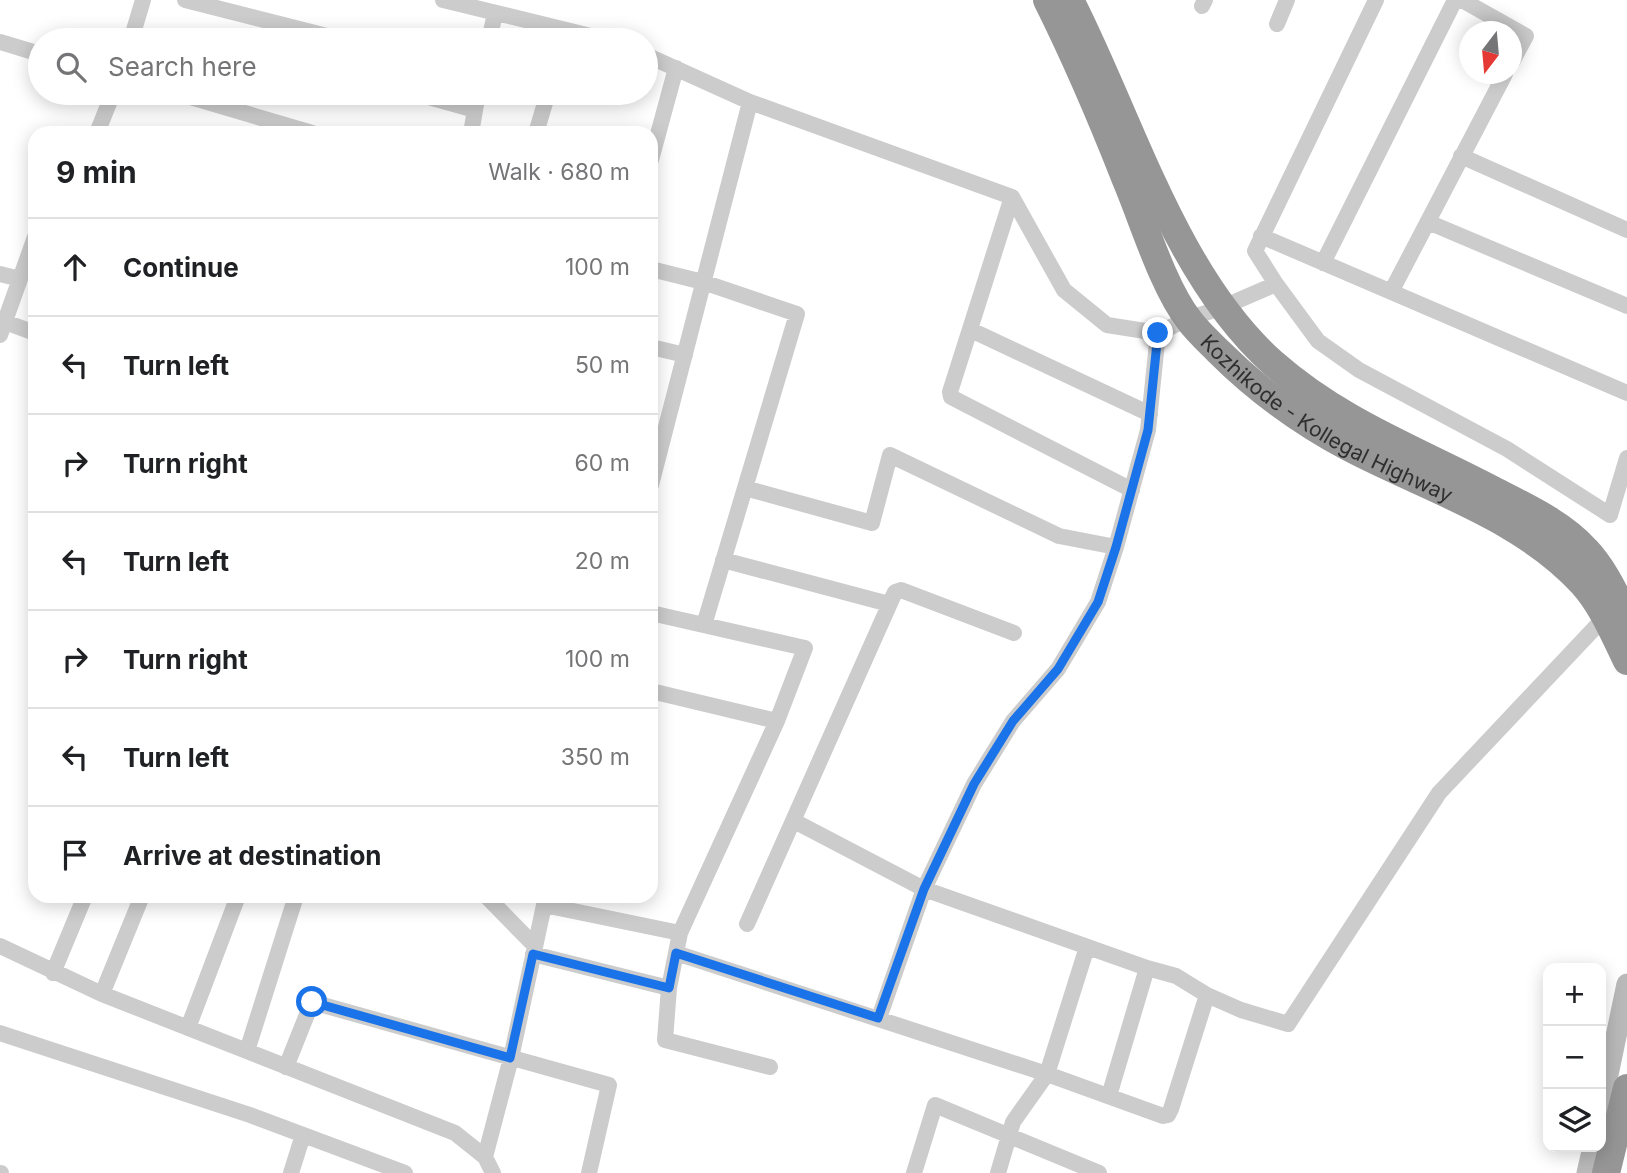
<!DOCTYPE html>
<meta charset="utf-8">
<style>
body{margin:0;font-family:Inter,sans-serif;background:#f6f6f6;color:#202124}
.controls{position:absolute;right:21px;bottom:21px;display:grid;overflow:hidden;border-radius:14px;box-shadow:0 4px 18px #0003}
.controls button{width:63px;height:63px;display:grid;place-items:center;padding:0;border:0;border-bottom:2px solid #e0e0e0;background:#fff;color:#202124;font:35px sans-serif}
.compass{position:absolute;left:1459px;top:21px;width:63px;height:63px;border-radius:50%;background:#fff;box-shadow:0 4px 18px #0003;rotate:196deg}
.stop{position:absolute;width:21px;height:21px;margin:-16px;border:5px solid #1a73e8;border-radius:50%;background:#fff}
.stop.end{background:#1a73e8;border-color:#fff;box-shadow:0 2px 7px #0008}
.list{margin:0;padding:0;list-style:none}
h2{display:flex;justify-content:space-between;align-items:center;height:91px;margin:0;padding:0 28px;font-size:30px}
h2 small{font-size:23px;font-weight:400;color:#757577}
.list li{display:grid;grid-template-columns:46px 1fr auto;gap:21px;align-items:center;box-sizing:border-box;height:98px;padding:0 28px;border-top:2px solid #e0e0e0}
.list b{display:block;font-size:26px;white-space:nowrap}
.list em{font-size:23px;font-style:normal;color:#757577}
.icon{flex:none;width:38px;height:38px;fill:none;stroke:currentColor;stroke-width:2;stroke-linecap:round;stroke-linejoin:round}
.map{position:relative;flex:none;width:1627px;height:1173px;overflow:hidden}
.search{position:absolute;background:#fff;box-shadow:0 4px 18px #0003;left:28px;top:28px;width:630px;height:77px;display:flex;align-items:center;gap:18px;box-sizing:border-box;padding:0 24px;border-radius:38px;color:#757577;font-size:26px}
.panel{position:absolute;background:#fff;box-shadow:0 4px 18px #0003;left:28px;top:126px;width:630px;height:777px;border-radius:21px}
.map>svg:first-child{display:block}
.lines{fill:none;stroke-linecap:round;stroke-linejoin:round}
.street{stroke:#ccc;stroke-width:16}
.secondary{stroke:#b9b9b9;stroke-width:21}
.highway{stroke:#969696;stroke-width:28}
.route{stroke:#1a73e8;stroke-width:9}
.labels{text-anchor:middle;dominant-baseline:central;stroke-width:7;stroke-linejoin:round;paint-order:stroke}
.street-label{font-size:21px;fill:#2f2f2f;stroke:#fff}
</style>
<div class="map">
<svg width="1627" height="1173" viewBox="0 0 1627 1173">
<rect width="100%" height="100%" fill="#fff"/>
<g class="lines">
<path class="street" d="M 185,0 L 327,36 L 330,40
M 443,0 L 607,40
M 1376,0 L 1255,251 L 1276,284 L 1318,341 L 1359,370 L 1507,449 L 1610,515 L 1627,458
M 1462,0 L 1526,36 L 1512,62
M 1202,6 L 1205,0
M 1277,24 L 1287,0
M 131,40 L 143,0
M 489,40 L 495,14
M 0,42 L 40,54
M 646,55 L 750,102 L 1012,197 L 1064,290 L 1107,325 L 1158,333 L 1188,319 L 1223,307 L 1276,284
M 177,93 L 312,133
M 414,93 L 475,110
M 97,133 L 113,93
M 471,133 L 478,93
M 536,133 L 548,93
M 1461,156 L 1627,230
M 651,160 L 676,68
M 1012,197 L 950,392 L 951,397 L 1132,490
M 1428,222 L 1627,306
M 1261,236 L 1627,393
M 1323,263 L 1455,0
M 651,269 L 703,282 L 797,314 L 704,625
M 0,274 L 20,279
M 1391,292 L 1505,74
M 5,322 L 35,333
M 971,330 L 1150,414
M 0,335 L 35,237
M 651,347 L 685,355
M 651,485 L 750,102
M 745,488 L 872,523 L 890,455 L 1059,536 L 1116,547 L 1148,430 L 1158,333
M 723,560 L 889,604
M 651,691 L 777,721
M 794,821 L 924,889 L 1147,968 L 1176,976 L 1207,995 L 1241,1010 L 1288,1024 L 1439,793 L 1605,617
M 486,896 L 535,946
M 544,905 L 680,933
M 747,924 L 895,592 L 901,590 L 1014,633
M 0,946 L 102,994 L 455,1133 L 485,1157 L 493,1173
M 676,953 L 1047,1074 L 1163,1116 L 1168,1115 L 1171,1109 L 1207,995
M 533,954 L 669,988 L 680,933 L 777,721 L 805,648 L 651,613
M 53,973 L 85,896
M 669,988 L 665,1040 L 770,1067
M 102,994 L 142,896
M 879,1018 L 924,889 L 974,784 L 1013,721 L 1058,669 L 1098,602 L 1116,547
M 188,1028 L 238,896
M 0,1033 L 250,1115 L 405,1173
M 247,1051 L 296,896
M 286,1067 L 312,1002 L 609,1085 L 589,1173
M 1109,1096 L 1147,968
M 485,1157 L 511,1058 L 546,896
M 0,1173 L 1,1173
M 291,1173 L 303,1135
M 914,1173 L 935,1105 L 1099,1173
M 998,1173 L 1013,1122 L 1047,1074 L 1087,947"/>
<path class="secondary" d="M 1601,1108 L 1627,984
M 1587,1173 L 1593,1147"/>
<g class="highway">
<path id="s1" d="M 1047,0 C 1076,58 1102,119 1126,180 C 1143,220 1163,287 1189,320 C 1197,331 1208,341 1218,351 C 1257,390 1301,422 1350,448 C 1428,489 1520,516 1582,583 C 1602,605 1614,634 1627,661"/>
<path d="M 1070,0 C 1130,117 1174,275 1273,363 C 1340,422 1415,449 1493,490 C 1524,506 1562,523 1586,550 C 1604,569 1615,594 1627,617"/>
<path d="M 1606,1173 L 1627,1088"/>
</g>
</g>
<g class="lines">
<path class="route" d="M 312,1002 L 510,1058 L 533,954 L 669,988 L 676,953 L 878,1018 L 924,889 L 974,784 L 1013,721 L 1058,669 L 1098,602 L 1116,547 L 1148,430 L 1158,333"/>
</g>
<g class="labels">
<g class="street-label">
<text stroke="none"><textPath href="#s1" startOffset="522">Kozhikode - Kollegal Highway</textPath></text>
</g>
</g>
</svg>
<div class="controls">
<button>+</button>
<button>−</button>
<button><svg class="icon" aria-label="layers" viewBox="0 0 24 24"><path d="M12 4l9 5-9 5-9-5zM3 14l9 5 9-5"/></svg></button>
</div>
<svg class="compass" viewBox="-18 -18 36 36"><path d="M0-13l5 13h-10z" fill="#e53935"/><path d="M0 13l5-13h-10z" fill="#757577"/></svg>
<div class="stop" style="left:312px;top:1002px"></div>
<div class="stop end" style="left:1158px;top:333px"></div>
<div class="search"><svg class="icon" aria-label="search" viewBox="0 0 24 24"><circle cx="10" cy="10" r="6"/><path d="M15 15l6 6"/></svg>Search here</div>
<section class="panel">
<h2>9 min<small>Walk · 680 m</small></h2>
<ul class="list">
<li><svg class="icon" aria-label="ahead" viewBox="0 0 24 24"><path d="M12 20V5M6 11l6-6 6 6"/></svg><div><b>Continue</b></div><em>100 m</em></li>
<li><svg class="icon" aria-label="left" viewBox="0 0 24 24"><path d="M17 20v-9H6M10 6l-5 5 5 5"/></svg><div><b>Turn left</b></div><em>50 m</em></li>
<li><svg class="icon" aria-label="right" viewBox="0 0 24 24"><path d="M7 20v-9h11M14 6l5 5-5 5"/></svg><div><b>Turn right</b></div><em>60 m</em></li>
<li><svg class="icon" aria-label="left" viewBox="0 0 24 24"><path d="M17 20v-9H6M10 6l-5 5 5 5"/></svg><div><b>Turn left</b></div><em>20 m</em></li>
<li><svg class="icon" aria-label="right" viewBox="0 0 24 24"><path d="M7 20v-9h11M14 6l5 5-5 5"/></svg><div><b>Turn right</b></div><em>100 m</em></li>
<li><svg class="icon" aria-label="left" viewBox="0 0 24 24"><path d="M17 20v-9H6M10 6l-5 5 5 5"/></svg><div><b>Turn left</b></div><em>350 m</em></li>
<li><svg class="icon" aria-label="arrive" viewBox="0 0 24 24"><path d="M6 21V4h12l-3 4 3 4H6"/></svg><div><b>Arrive at destination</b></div></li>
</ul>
</section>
</div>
